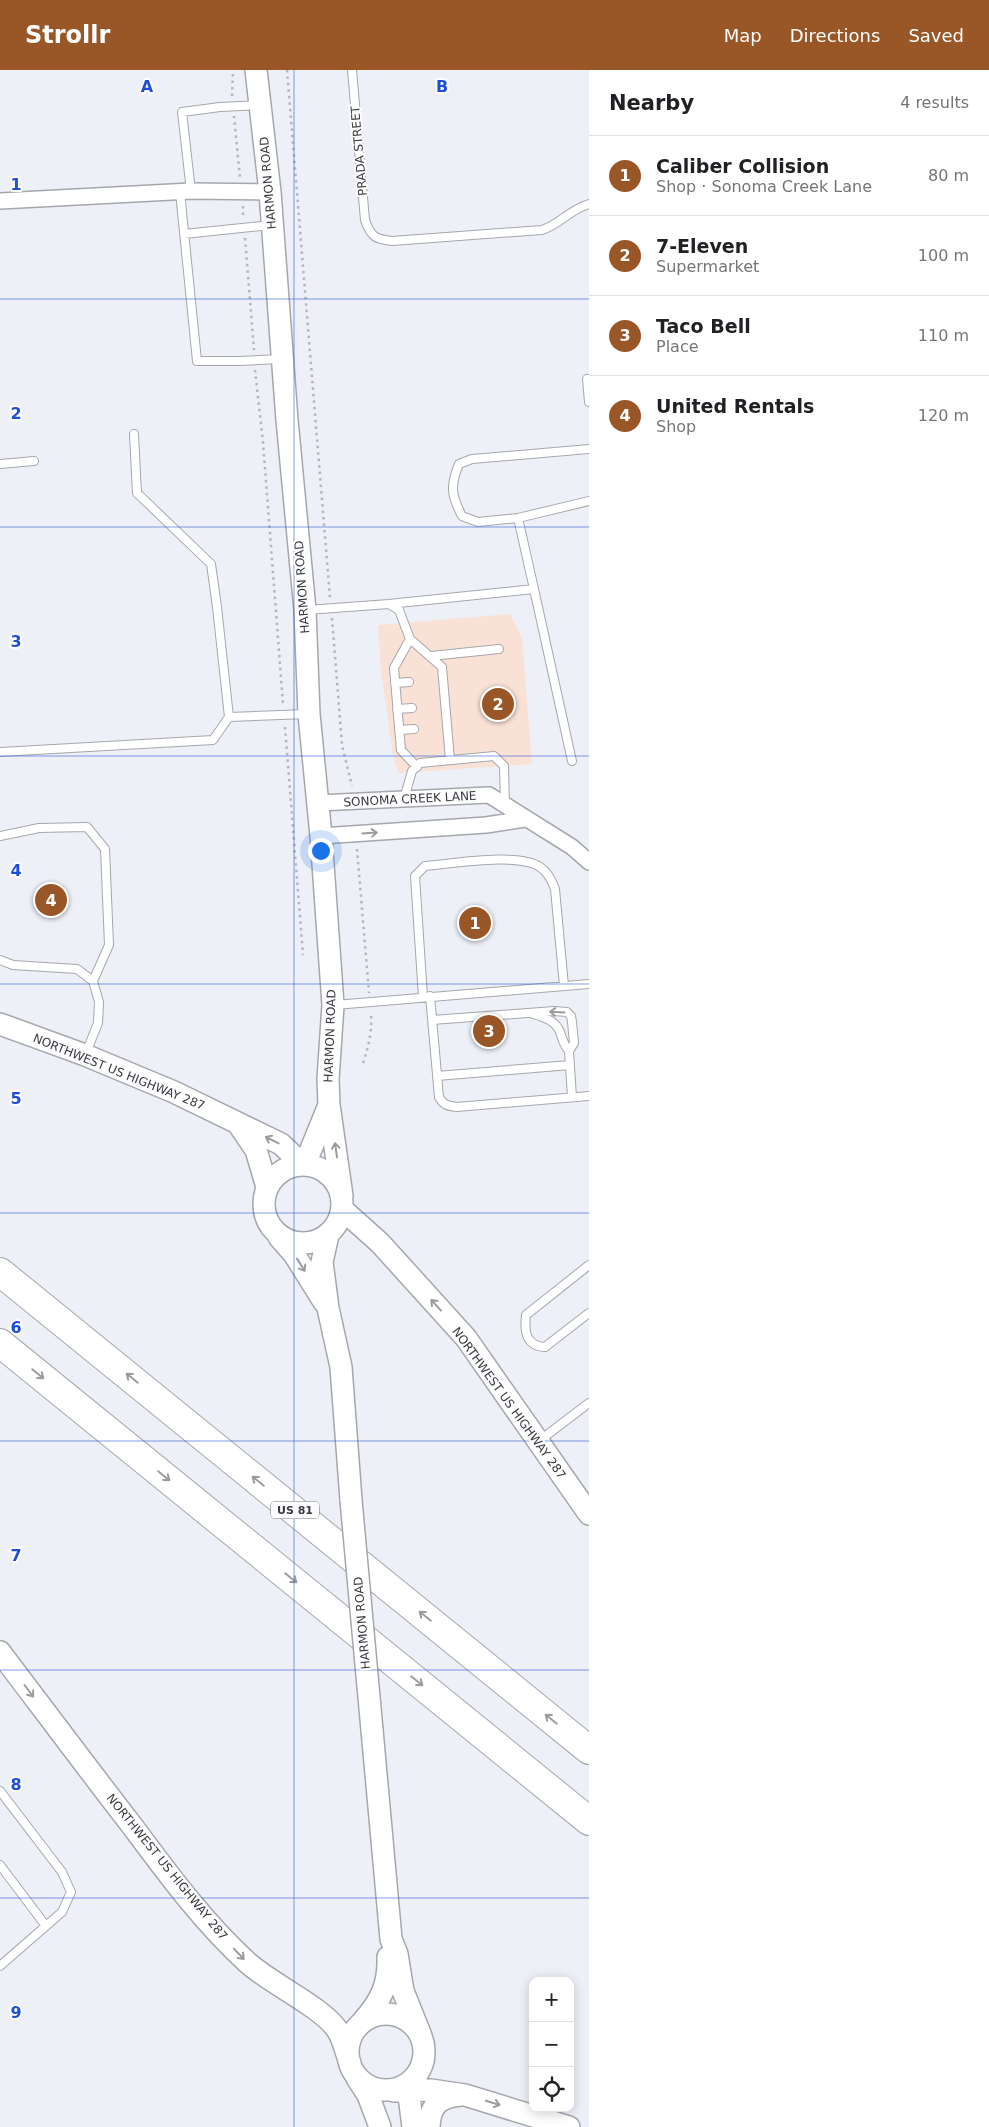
<!DOCTYPE html>
<meta charset="utf-8">
<style>
body{margin:0;font-family:"DejaVu Sans",sans-serif;background:#f6f6f6;color:#202124}
.controls{position:absolute;right:15px;bottom:15px;display:grid;overflow:hidden;border-radius:10px;box-shadow:0 2px 12px #0003}
.controls button{width:45px;height:45px;display:grid;place-items:center;padding:0;border:0;border-bottom:1px solid #e0e0e0;background:#fff;color:#202124;font:25px sans-serif}
.you{position:absolute;left:320px;top:780px;width:18px;height:18px;margin:-12px;border:4px solid #fff;border-radius:50%;background:#1a73e8;box-shadow:0 0 0 8px #1a73e833}
.badge{display:grid;place-items:center;width:32px;height:32px;border-radius:50%;background:#995626;color:#fff;font-size:16px;font-weight:700}
.pin{position:absolute;translate:-50% -50%;border:2px solid #fff;box-shadow:0 1px 5px #0006}
.list{margin:0;padding:0;list-style:none}
h2{display:flex;justify-content:space-between;align-items:center;height:65px;margin:0;padding:0 20px;font-size:21px}
h2 small{font-size:16px;font-weight:400;color:#757577}
.list li{display:grid;grid-template-columns:32px 1fr auto;gap:15px;align-items:center;box-sizing:border-box;height:80px;padding:0 20px;border-top:1px solid #e0e0e0}
.list b{display:block;font-size:19px;white-space:nowrap}
.list p{margin:0;font-size:16px;white-space:nowrap;color:#757577}
.list em{font-size:16px;font-style:normal;color:#757577}
.icon{flex:none;width:28px;height:28px;fill:none;stroke:currentColor;stroke-width:2;stroke-linecap:round;stroke-linejoin:round}
.map{position:relative;flex:none;width:589px;height:2057px;overflow:hidden}
header{display:flex;align-items:center;gap:30px;box-sizing:border-box;height:70px;padding:0 25px;background:#995626;color:#fff}
header strong{font-size:24px}
nav{display:flex;gap:28px;margin-inline-start:auto;font-size:18px}
main{display:flex}
aside{flex:1;background:#fff}
.map>svg:first-child{display:block}
.commercial{fill:#f9e1d6}
.lines{fill:none;stroke-linecap:round;stroke-linejoin:round}
.lane-casing{stroke:#a5a7ad;stroke-width:10}
.street-casing{stroke:#a5a7ad;stroke-width:18}
.secondary-casing{stroke:#a5a7ad;stroke-width:24}
.highway-casing{stroke:#a5a7ad;stroke-width:30}
.path{stroke:#b4b6bb;stroke-width:2.5;stroke-dasharray:2.5 4;stroke-linecap:butt}
.lane{stroke:#fff;stroke-width:8}
.street{stroke:#fff;stroke-width:15}
.secondary{stroke:#fff;stroke-width:21}
.highway{stroke:#fff;stroke-width:28}
.secondary-bridge-casing{stroke:#a5a7ad;stroke-width:24;stroke-linecap:butt}
.secondary-bridge{stroke:#fff;stroke-width:21}
.oneway{stroke:#9c9c9e}
.grid{fill:none;stroke:#1d4ed8;stroke-width:1;stroke-opacity:0.55}
.labels{text-anchor:middle;dominant-baseline:central;stroke-width:4;stroke-linejoin:round;paint-order:stroke}
.shield{fill:#fdfdff;stroke:#747476;stroke-width:1}
.shield-label{font-size:11px;font-weight:bold;fill:#393a3c}
.street-label{font-size:12px;fill:#393a3c;stroke:#fdfdff}
.grid-label{font-size:16px;text-anchor:middle;font-weight:bold;fill:#1d4ed8;stroke:#fdfdff;stroke-width:4;stroke-linejoin:round;paint-order:stroke}
</style>
<header>
<strong>Strollr</strong>
<nav><a>Map</a><a>Directions</a><a>Saved</a></nav>
</header>
<main>
<div class="map">
<svg width="589" height="2057" viewBox="0 0 589 2057">
<rect width="100%" height="100%" fill="#eef0f7"/>
<path class="commercial" d="M 510,544 L 522,568 L 532,694 L 399,703 L 394,691 L 381,601 L 378,555 Z"/>
<g class="lines">
<g class="lane-casing">
<path id="lane" d="M 352,0 L 365,150 C 371,167 375,169 392,171 L 542,160 C 561,154 570,139 589,134
M 191,121 L 182,42 L 220,37 L 259,35
M 180,122 L 197,291 L 239,291 L 281,289
M 184,164 L 271,155
M 589,309 L 587,309 L 589,332
M 134,364 L 137,423 L 211,494 L 217,537 L 229,647
M 0,394 L 34,391
M 518,448 L 478,452 L 462,446 C 451,425 450,416 459,394 L 472,389 L 589,379
M 534,519 L 518,448 L 589,431
M 389,534 L 534,519 L 572,691
M 307,540 L 389,534 L 399,540 L 410,569 L 442,597 L 450,690
M 410,569 L 394,598 L 401,680 L 417,697
M 431,586 L 499,579
M 395,613 L 409,612
M 397,639 L 412,638
M 399,660 L 414,659
M 0,682 L 213,670 L 229,647 L 307,644
M 404,729 L 412,701 L 420,693 L 494,686 L 504,696 L 505,735
M 0,766 L 39,758 L 87,757 L 105,779 L 109,875 L 93,911
M 0,890 L 13,895 L 77,899 L 93,911 L 99,932 L 98,953 L 86,983
M 430,926 L 439,1027 C 443,1035 448,1036 457,1037 L 589,1026
M 423,927 L 415,806 L 425,796 C 452,794 519,782 540,797 C 548,802 552,811 555,819 L 564,916
M 335,935 L 589,914
M 533,944 C 544,947 556,951 560,962 C 563,970 563,974 569,981
M 432,950 L 554,941 L 567,942 L 571,946 L 572,952 L 574,973 L 569,981 L 572,1027
M 437,1006 L 570,995
M 589,1195 L 526,1245 C 524,1262 526,1276 545,1277 L 589,1243
M 539,1371 L 589,1333
M 0,1721 L 62,1802 L 71,1822 L 62,1842 L 0,1896
M 0,1795 L 46,1856"/>
</g>
<g class="street-casing">
<path id="street" d="M 0,131 L 191,121 L 270,122
M 318,733 L 489,725 L 572,777 L 589,792
M 321,766 L 486,755 L 525,749"/>
</g>
<g class="secondary-casing">
<path id="secondary" d="M 256,0 L 270,122 L 287,350 L 305,540 L 309,644 L 321,766 L 333,935 L 328,1009 L 329,1035 L 342,1126
M 0,954 L 85,985 L 174,1022 L 281,1074 L 302,1094
M 239,1055 L 256,1080 L 267,1117
M 305,1094 L 329,1035
M264 1134a39 39 0 1 1 78 0a39 39 0 1 1-78 0Z
M 342,1139 L 380,1173 L 466,1268 L 589,1444
M 328,1165 L 322,1192 L 328,1238 L 341,1297 L 351,1430
M 279,1167 L 294,1184 L 324,1232
M 0,1582 C 44,1640 88,1699 133,1757 C 168,1804 204,1853 248,1893 C 271,1914 324,1938 338,1961 C 344,1971 346,1983 350,1993
M 372,1660 L 391,1869 L 397,1884 L 403,1921 L 421,1966
M348 1982a38 38 0 1 1 76 0a38 38 0 1 1-76 0Z
M 363,1951 C 381,1931 389,1914 388,1887
M 357,2008 L 368,2025 L 380,2057
M 394,2021 L 431,2020 L 465,2025 L 569,2057
M 413,2057 L 409,2026 L 416,2009
M 429,2057 C 430,2034 440,2027 461,2025"/>
</g>
<g class="highway-casing">
<path id="highway" d="M 0,1202 L 589,1680
M 0,1273 L 589,1751"/>
</g>
<path class="path" d="M 287,0 L 330,528
M 232,26 L 233,0
M 234,46 L 240,108
M 243,136 L 243,148
M 245,168 L 254,280
M 255,300 L 263,372 L 283,634
M 332,548 L 342,675 L 352,716
M 285,657 L 303,885
M 357,779 L 369,923
M 363,993 C 369,976 372,961 371,943"/>
<use href="#lane" class="lane"/>
<use href="#street" class="street"/>
<use href="#secondary" class="secondary"/>
<use href="#highway" class="highway"/>
<g class="secondary-bridge-casing">
<path id="secondary-bridge" d="M 351,1430 L 372,1660"/>
</g>
<use href="#secondary-bridge" class="secondary-bridge"/>
</g>
<defs><path id="oneway-shaft" d="M-6 0H5M1.5-3L5.5 0L1.5 3" fill="none" stroke-width="1.6" stroke-linecap="round" stroke-linejoin="round" transform="scale(1.25)"/></defs>
<g class="oneway">
<use href="#oneway-shaft" transform="translate(370 763) rotate(-4)"/>
<use href="#oneway-shaft" transform="translate(557 942) rotate(-177)"/>
<use href="#oneway-shaft" transform="translate(272 1070) rotate(-153)"/>
<use href="#oneway-shaft" transform="translate(336 1080) rotate(-98)"/>
<use href="#oneway-shaft" transform="translate(301 1195) rotate(58)"/>
<use href="#oneway-shaft" transform="translate(436 1235) rotate(-132)"/>
<use href="#oneway-shaft" transform="translate(38 1304) rotate(39)"/>
<use href="#oneway-shaft" transform="translate(132 1308) rotate(-141)"/>
<use href="#oneway-shaft" transform="translate(164 1406) rotate(39)"/>
<use href="#oneway-shaft" transform="translate(258 1411) rotate(-141)"/>
<use href="#oneway-shaft" transform="translate(291 1508) rotate(39)"/>
<use href="#oneway-shaft" transform="translate(425 1546) rotate(-141)"/>
<use href="#oneway-shaft" transform="translate(417 1611) rotate(39)"/>
<use href="#oneway-shaft" transform="translate(29 1621) rotate(53)"/>
<use href="#oneway-shaft" transform="translate(551 1649) rotate(-141)"/>
<use href="#oneway-shaft" transform="translate(239 1884) rotate(46)"/>
<use href="#oneway-shaft" transform="translate(493 2033) rotate(17)"/>
</g>
<path class="grid" d="M 294,0 L 294,2057M 0,229 L 589,229M 0,457 L 589,457M 0,686 L 589,686M 0,914 L 589,914M 0,1143 L 589,1143M 0,1371 L 589,1371M 0,1600 L 589,1600M 0,1828 L 589,1828"/>
<g class="labels">
<rect class="shield" x="271" y="1431.5" width="48" height="17" rx="4"/>
<g class="shield-label">
<text x="295" y="1440">US 81</text>
</g>
<g class="street-label">
<text transform="translate(359 81) rotate(-95)">PRADA STREET</text>
<text transform="translate(268 113) rotate(-95)">HARMON ROAD</text>
<text transform="translate(302 517) rotate(-94)">HARMON ROAD</text>
<text transform="translate(410 729) rotate(-3)">SONOMA CREEK LANE</text>
<text transform="translate(330 966) rotate(-88)">HARMON ROAD</text>
<text transform="translate(119 1002) rotate(22)">NORTHWEST US HIGHWAY 287</text>
<text transform="translate(509 1333) rotate(54)">NORTHWEST US HIGHWAY 287</text>
<text transform="translate(362 1553) rotate(-95)">HARMON ROAD</text>
<text transform="translate(167 1797) rotate(51)">NORTHWEST US HIGHWAY 287</text>
</g>
</g>
<g class="grid-label">
<text x="147" y="22">A</text>
<text x="442" y="22">B</text>
<text x="16" y="120">1</text>
<text x="16" y="349">2</text>
<text x="16" y="577">3</text>
<text x="16" y="806">4</text>
<text x="16" y="1034">5</text>
<text x="16" y="1263">6</text>
<text x="16" y="1491">7</text>
<text x="16" y="1720">8</text>
<text x="16" y="1948">9</text>
</g>
</svg>
<div class="controls">
<button>+</button>
<button>−</button>
<button><svg class="icon" aria-label="locate" viewBox="0 0 24 24"><circle cx="12" cy="12" r="6"/><path d="M12 2v4M12 18v4M2 12h4M18 12h4"/></svg></button>
</div>
<div class="you"></div>
<div class="pin badge" style="left:475px;top:853px">1</div>
<div class="pin badge" style="left:498px;top:634px">2</div>
<div class="pin badge" style="left:489px;top:961px">3</div>
<div class="pin badge" style="left:51px;top:830px">4</div>
</div>
<aside>
<h2>Nearby<small>4 results</small></h2>
<ul class="list">
<li><span class="badge">1</span><div><b>Caliber Collision</b><p>Shop · Sonoma Creek Lane</p></div><em>80 m</em></li>
<li><span class="badge">2</span><div><b>7-Eleven</b><p>Supermarket</p></div><em>100 m</em></li>
<li><span class="badge">3</span><div><b>Taco Bell</b><p>Place</p></div><em>110 m</em></li>
<li><span class="badge">4</span><div><b>United Rentals</b><p>Shop</p></div><em>120 m</em></li>
</ul>
</aside>
</main>
